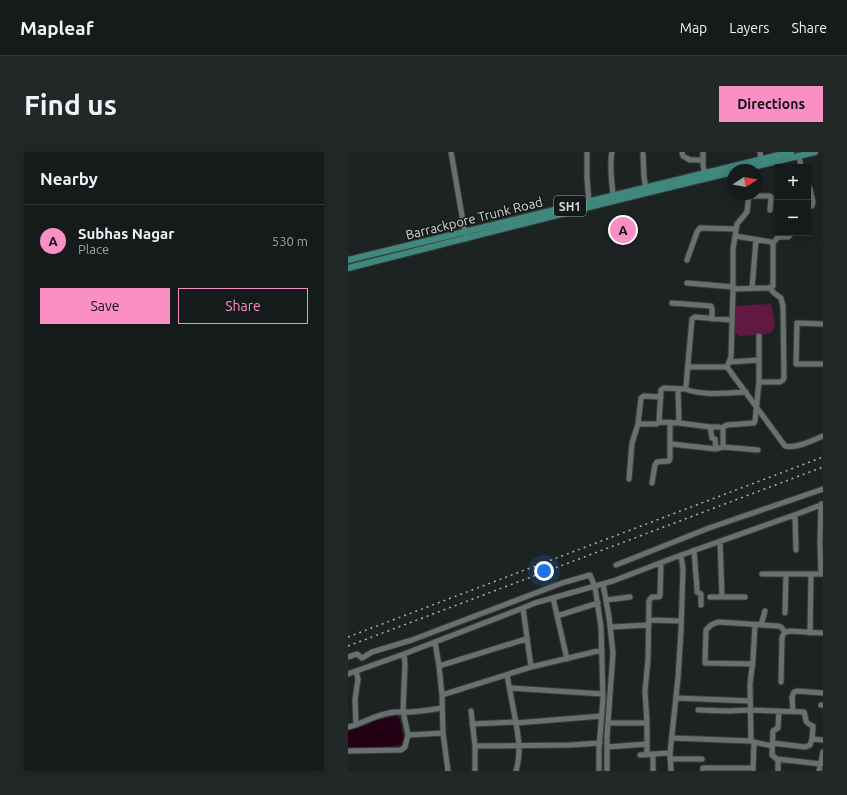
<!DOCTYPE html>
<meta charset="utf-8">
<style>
body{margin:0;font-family:Ubuntu,sans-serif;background:#222727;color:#f1f3f6}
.controls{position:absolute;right:12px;top:12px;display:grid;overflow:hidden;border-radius:0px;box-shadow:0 2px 10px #0003}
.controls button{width:36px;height:36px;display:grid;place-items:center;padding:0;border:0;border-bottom:1px solid #343839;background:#151a1a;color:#f1f3f6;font:20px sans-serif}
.compass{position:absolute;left:379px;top:12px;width:36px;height:36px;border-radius:50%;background:#151a1a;box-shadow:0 2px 10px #0003;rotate:79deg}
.you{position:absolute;left:196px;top:419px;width:14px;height:14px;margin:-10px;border:3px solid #fff;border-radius:50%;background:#1a73e8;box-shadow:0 0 0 6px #1a73e833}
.badge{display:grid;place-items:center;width:26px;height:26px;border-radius:50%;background:#fa8fc6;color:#111;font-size:13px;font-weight:700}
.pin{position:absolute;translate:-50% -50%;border:2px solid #fff;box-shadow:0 1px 4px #0006}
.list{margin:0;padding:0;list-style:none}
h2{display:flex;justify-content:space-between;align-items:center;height:52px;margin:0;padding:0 16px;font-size:17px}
h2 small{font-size:13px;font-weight:400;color:#9da1a2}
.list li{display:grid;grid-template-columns:26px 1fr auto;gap:12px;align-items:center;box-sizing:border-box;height:72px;padding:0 16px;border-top:1px solid #343839}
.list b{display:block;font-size:15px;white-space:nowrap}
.list p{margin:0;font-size:13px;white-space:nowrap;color:#9da1a2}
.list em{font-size:13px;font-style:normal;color:#9da1a2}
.actions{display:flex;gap:8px;padding:12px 16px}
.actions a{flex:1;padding:9px 0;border:1px solid #fa8fc6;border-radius:0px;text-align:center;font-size:14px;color:#fa8fc6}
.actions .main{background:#fa8fc6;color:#111}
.map{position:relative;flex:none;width:475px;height:619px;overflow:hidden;border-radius:0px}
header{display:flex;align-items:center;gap:24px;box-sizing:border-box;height:56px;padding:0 20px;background:#151a1a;border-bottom:1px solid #343839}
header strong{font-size:19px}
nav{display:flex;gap:22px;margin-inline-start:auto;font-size:14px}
.intro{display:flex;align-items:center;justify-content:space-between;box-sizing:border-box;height:96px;padding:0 24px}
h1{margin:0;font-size:28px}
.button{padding:10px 18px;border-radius:0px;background:#fa8fc6;color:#111;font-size:14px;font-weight:700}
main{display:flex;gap:24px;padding:0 24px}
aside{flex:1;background:#151a1a;border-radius:0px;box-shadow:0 2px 10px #0003}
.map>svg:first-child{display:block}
.green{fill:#611843}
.water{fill:#240014}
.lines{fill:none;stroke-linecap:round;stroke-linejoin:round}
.minor-casing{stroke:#383e3d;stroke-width:7}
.major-casing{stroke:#383e3d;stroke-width:8}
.minor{stroke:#697170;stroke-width:5}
.major{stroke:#40877e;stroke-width:6}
.rail{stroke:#abb0af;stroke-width:1.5;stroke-dasharray:2 4;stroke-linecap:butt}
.labels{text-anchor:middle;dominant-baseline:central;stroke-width:3;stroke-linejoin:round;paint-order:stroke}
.shield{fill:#131a19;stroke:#9ca1a0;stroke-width:1}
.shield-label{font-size:12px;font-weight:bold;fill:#d6dbda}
.street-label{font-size:13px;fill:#d6dbda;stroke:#131a19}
</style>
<header>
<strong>Mapleaf</strong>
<nav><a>Map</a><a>Layers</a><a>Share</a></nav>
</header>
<div class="intro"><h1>Find us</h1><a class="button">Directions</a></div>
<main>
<aside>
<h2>Nearby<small></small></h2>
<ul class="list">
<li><span class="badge">A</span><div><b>Subhas Nagar</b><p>Place</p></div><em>530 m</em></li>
</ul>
<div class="actions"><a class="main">Save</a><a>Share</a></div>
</aside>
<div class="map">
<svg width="475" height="619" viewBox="0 0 475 619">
<rect width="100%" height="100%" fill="#1c2322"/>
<path class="green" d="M 423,152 L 427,172 L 424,180 L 414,183 L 391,184 L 387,181 L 385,154 Z"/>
<path class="water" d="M 48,564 L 51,566 L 56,588 L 53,592 L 37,597 L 27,596 L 8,598 L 0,597 L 0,577 L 18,574 L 26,569 Z"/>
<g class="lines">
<g class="minor-casing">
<path id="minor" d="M 103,0 L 118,87
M 239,0 L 239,26 L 241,50
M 264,0 C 261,14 264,29 265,44
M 334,0 L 335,4 L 342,8 L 355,8
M 355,0 L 355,13 L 357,23
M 412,0 L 413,7
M 295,2 L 296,25 L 298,36
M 451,4 L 453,15
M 460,35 L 462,37 L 465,50 L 464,54 L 460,54
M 402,44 L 422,44 L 423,45 L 422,58
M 425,91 L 430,85 L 440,85 L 442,83 L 442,81
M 339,108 L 349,80 L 352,76 L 388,77
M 339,131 L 385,135
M 404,136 L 408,88
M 385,137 L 420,136 L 424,135 L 425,134 L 425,91 L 423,90 L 387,84
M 324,151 L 363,154 L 364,157 L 364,167
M 475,172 L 449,171 L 448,212 L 475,212
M 381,210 L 411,208
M 340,215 L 379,215 L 383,205 L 385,139 L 385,97 L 389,72 L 399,60 L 401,42
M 379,215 L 437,294 C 448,297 465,288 475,284
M 411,230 L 432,230 L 435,228 L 436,226 L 435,154 L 433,146 L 426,141 L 422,136
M 330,237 L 331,271
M 337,237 C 356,244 378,241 398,240
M 311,270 L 331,271 L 362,275
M 290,272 L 309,272 L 311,270 L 313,238 L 316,236 L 337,237 L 338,234 L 344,167 L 347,165 L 384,168
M 323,292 L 368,297 L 375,295 L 410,298
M 375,295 L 375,275 L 379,273 L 406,271 L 407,269 L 411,230 L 411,184
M 368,297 L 367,287 L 364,286 L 362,275 L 371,275
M 281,327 L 284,291 L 290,272 L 293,246 L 296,244 L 313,245
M 304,331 L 307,313 L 309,310 L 321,309 L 322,307 L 322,270
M 473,352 L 472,391 L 473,422
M 447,363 L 448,398
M 372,389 L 374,445
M 346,398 L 349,437 L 349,440 L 353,442 L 353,453
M 268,413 L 361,376 L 475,337
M 414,422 L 463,422
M 255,432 L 261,465 L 265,501 L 259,584 L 259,619
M 362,445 L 397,445
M 205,446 L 219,507
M 258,448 L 282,445
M 175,456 L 183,515
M 437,461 L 438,422
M 209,464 L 250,451
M 301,468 L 333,469
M 413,473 L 417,459
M 263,475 L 301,473
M 462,481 L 463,422 L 475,422
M 87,490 L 91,514
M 0,505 L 9,502 L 14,506 L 24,500 L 64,488 L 214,431 L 242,423 L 247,435 L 253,475 L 255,546 L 251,596 L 251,619
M 405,512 L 357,511 L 358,478 L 363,473 L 370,470 L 430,474 L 433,475 L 437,480
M 8,519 L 10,527 L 7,548 L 8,573
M 0,522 L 56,502 L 175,456 L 187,451 L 265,429 L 325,406 L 452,361 L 475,352
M 159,523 L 168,571
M 433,530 L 434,486 C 435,481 437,480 442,479 L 475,481
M 162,536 L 255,542
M 94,543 L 91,514 L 178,487
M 328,546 L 402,549
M 473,553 L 475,553
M 350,558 L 379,559 L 402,558 L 456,560 C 459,568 455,570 465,574 L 465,575 L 464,587 L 462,593 L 457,595 L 424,591
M 123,559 L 127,594 L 127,619
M 445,559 L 444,545 L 446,540 L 449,539 L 475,541
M 260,571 L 299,571
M 124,572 L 168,570
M 0,575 C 14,572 27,563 41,561 C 49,559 56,560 63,560 C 74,559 84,558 94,556
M 60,583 L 95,581
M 324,586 L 403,589 L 406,590 L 424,594
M 464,587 L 475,588
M 403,589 L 402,532 L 405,508 L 407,473
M 127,594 L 222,593 L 252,591
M 259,595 L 299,592
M 0,599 L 53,598 L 57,595 L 60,583 L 55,559 L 57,512 L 56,502
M 305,602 L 322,601
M 292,603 L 305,602 L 305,619
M 299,603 L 299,571 L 297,539 L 300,508 L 301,449 L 302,447 L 304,445 L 311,445 L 312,444 L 313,411
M 322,607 L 354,607
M 429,607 L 473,612
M 405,618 L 406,590
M 100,619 L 95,581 L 94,543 L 183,515 L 254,498
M 168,619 C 173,601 171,589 168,571 L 254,564
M 323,619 L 322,601 L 330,526 L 333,479 L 335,417 L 333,403
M 355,619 L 355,616 L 405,616
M 430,619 L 430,608 L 424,603 L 425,579 L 430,576 L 430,575 L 431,559
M 471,619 L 475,600"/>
</g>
<g class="major-casing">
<path id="major" d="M 392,18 L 467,0
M 0,108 L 116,80 L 443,0
M 0,116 C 128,84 256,50 385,20"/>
</g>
<use href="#minor" class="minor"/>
<use href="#major" class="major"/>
<path class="rail" d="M 0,485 L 475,305
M 0,494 L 475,315"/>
</g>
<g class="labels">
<rect class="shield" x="206" y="44" width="32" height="20" rx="3"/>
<g class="shield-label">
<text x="222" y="54">SH1</text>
</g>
<g class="street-label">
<text transform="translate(126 66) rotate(-14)">Barrackpore Trunk Road</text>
</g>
</g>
</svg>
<div class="controls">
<button>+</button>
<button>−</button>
</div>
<svg class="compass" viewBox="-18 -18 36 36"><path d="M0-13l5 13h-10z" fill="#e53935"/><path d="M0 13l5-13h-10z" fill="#9da1a2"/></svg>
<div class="you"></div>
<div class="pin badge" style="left:275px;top:78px">A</div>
</div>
</main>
